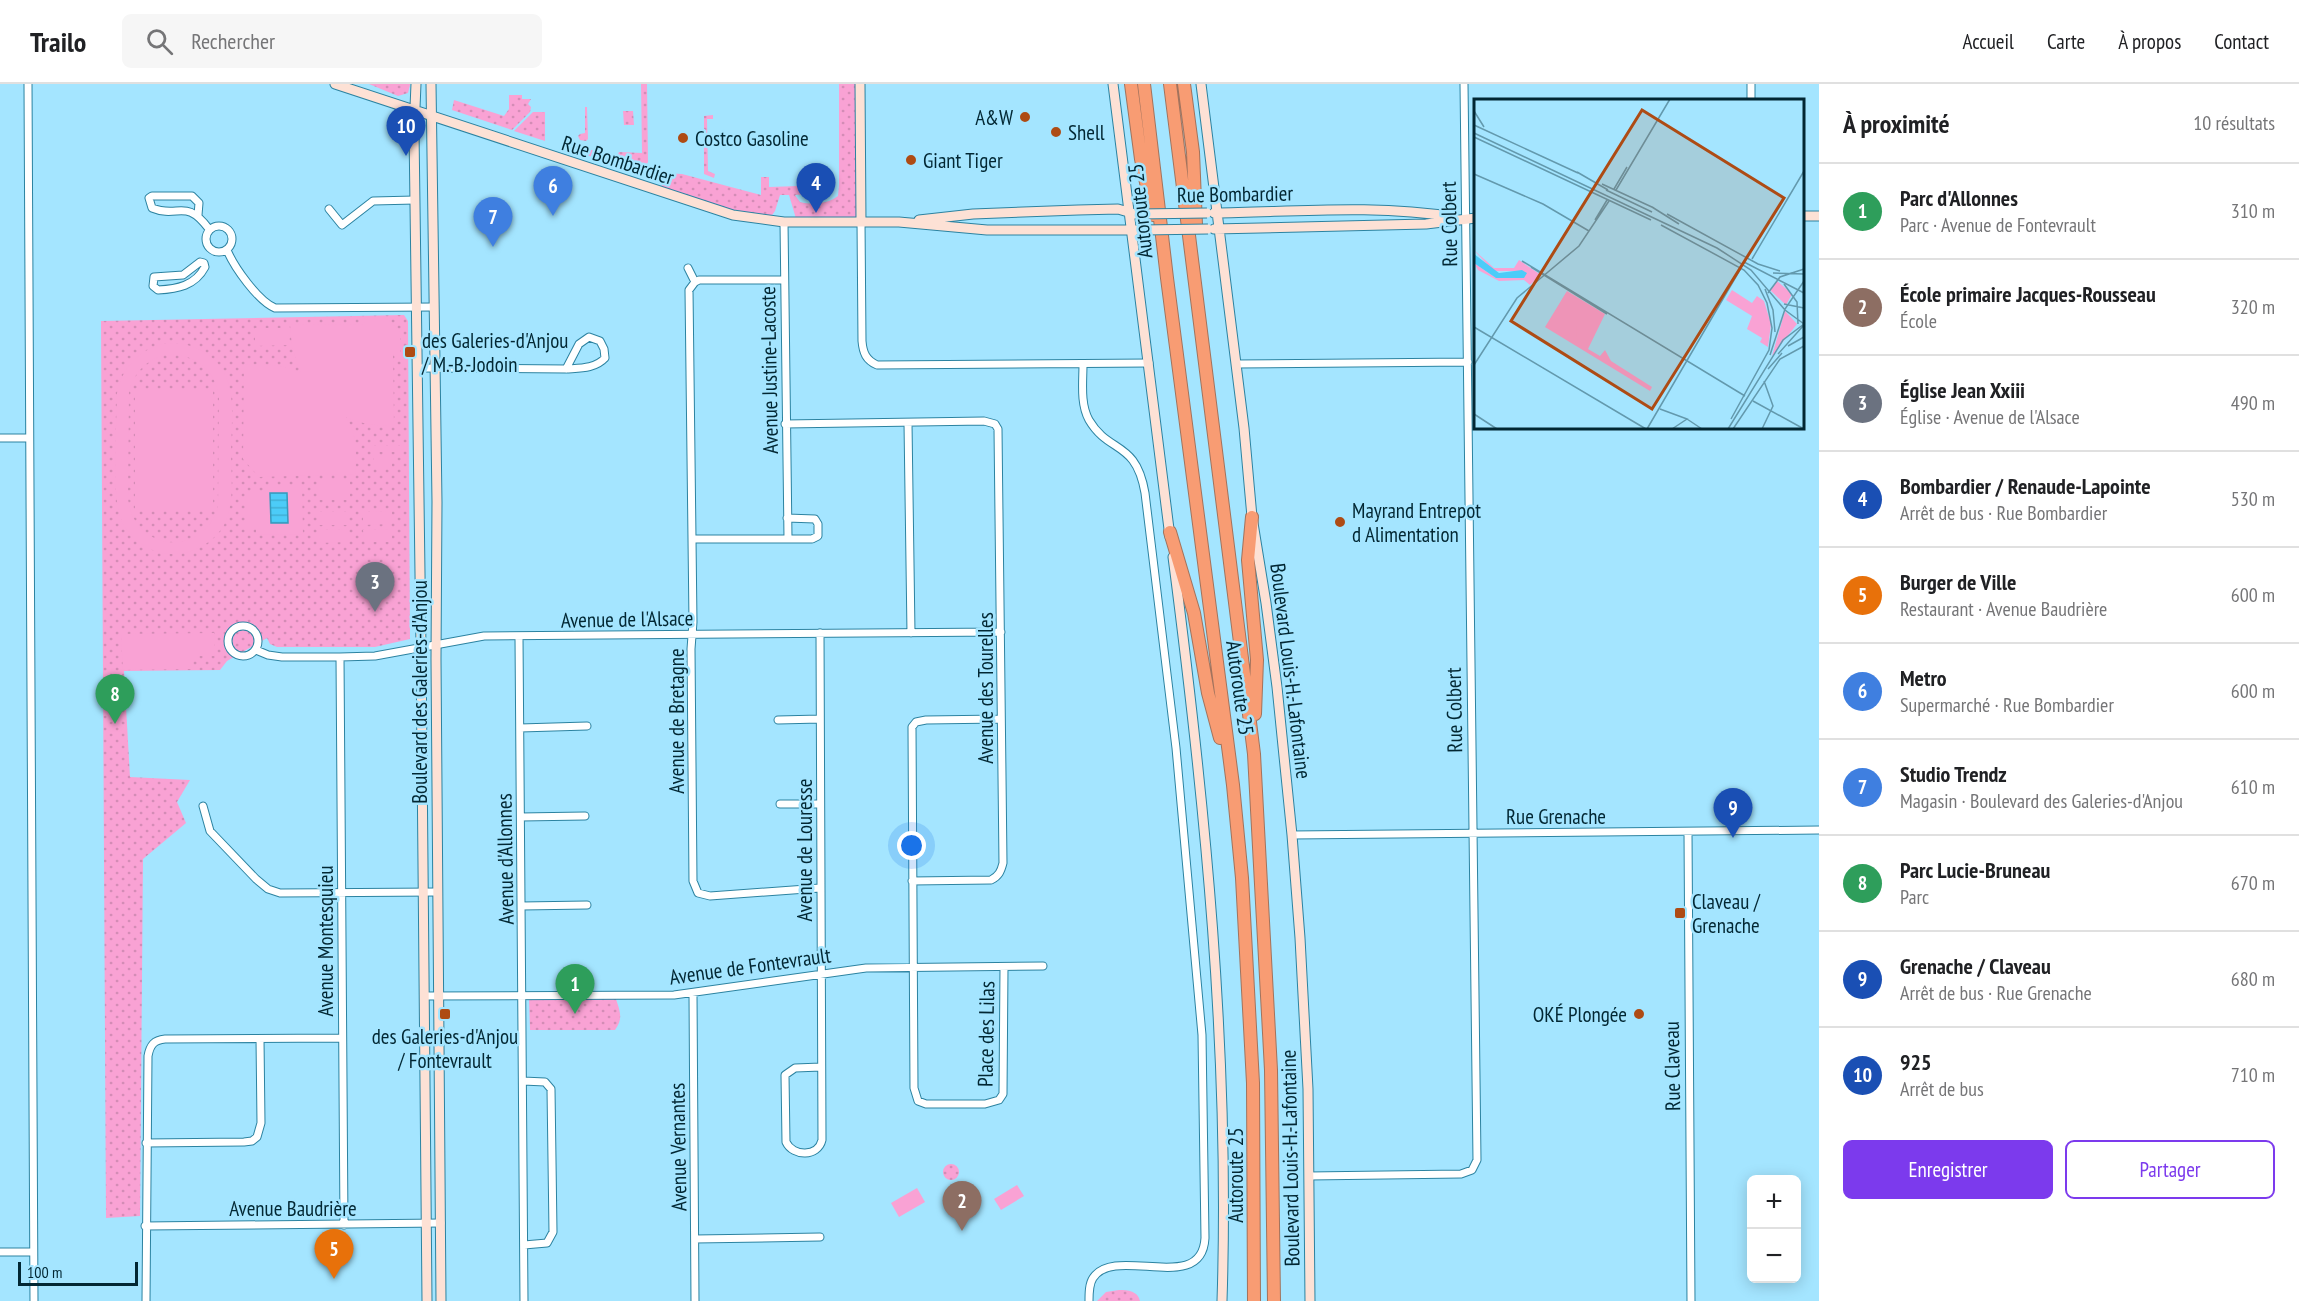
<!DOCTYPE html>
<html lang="fr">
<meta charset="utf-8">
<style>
body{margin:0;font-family:"PT Sans Narrow",sans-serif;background:#f6f6f6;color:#202124}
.controls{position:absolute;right:18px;bottom:18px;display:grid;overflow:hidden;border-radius:9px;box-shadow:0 3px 15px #0003}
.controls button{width:54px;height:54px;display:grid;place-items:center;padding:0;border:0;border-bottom:2px solid #e0e0e0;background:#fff;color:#202124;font:30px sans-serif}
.scale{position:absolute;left:18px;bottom:15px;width:120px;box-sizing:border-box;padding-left:6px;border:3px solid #022733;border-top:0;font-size:16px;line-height:21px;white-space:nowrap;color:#022733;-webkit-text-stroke:4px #a4e5ff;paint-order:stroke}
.you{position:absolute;left:912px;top:762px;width:21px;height:21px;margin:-15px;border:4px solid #fff;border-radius:50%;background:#1a73e8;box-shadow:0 0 0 9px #1a73e833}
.badge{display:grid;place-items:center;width:39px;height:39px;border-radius:50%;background:#7c3aed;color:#fff;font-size:20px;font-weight:700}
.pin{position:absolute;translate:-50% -50px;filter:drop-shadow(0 2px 3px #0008)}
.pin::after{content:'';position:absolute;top:32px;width:21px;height:18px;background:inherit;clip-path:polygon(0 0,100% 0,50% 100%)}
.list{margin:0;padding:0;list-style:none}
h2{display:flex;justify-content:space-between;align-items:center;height:78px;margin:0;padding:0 24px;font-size:26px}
h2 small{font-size:20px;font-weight:400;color:#757577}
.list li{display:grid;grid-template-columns:39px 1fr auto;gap:18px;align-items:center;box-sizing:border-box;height:96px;padding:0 24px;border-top:2px solid #e0e0e0}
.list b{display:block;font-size:22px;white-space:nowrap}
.list p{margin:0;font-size:20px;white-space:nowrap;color:#757577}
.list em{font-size:20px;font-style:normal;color:#757577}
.actions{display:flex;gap:12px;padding:18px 24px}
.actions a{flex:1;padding:14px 0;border:2px solid #7c3aed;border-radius:9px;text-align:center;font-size:21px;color:#7c3aed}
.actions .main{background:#7c3aed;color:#fff}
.icon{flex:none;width:33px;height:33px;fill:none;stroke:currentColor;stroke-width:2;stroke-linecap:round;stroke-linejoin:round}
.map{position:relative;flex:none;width:1819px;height:1217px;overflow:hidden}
header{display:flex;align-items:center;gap:36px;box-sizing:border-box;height:84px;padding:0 30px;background:#fff;border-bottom:2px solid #e0e0e0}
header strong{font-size:28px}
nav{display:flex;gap:33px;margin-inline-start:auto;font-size:21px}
.search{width:420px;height:54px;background:#f6f6f6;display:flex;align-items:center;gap:15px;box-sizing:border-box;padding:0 21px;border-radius:9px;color:#757577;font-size:22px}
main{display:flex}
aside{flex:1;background:#fff}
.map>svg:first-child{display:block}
.grass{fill:url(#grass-dots)}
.garden{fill:#f9a2d4;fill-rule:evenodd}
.water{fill:url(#water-rules);stroke:#369abd;stroke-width:1.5}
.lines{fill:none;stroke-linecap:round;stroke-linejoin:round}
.street-casing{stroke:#2c83a1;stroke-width:9}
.secondary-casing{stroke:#2c83a1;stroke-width:11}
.highway-casing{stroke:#a2735d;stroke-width:14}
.street{stroke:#fff;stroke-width:7}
.secondary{stroke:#fde1d5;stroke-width:9}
.highway{stroke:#f89c73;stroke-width:12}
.secondary-bridge-casing{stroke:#2c83a1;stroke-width:11;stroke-linecap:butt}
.secondary-bridge{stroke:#fde1d5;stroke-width:9}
.poi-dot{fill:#ae4b14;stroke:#a4e5ff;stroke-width:2}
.labels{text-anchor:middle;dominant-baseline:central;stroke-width:5;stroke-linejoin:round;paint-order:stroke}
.poi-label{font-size:21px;fill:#022733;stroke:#a4e5ff;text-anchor:start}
.street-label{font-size:21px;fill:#022733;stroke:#a4e5ff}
.inset-road{fill:none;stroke:#6399ad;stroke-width:1.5}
.view{fill:#ae4b14;fill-opacity:0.15;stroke:#ae4b14;stroke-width:3}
.inset-edge{fill:none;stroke:#022733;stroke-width:3}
</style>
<header>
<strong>Trailo</strong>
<div class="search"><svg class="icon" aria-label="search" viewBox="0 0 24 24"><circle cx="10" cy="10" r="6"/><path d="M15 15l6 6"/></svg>Rechercher</div>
<nav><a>Accueil</a><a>Carte</a><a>À propos</a><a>Contact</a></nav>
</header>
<main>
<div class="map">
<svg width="1819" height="1217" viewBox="0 0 1819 1217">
<defs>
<pattern id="grass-dots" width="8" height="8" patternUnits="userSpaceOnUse" patternTransform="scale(1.5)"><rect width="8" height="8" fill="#f9a2d4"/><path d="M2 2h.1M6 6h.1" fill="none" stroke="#d48cb6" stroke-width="1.8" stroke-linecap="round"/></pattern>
<pattern id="water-rules" width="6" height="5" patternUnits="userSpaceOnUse" patternTransform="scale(1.5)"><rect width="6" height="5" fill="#4cccf8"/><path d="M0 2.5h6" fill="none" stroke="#41afd5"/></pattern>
</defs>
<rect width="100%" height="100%" fill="#a4e5ff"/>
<path class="grass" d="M 369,0 L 410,0 L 410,1 L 408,9 L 398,12 Z
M 641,0 L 647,0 L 648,78 L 642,90 L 614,79 L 619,68 L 642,69 Z
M 839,0 L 860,0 L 861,137 L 797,138 L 789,111 L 780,111 L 775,127 L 768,137 L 661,109 L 663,89 L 682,90 L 761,111 L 761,93 L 769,93 L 769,103 L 799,102 L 800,92 L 807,92 L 807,110 L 795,111 L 800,118 C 812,121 828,120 838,112 L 839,101 Z
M 509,11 L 522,11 L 522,15 L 531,15 L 528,20 L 531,23 L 530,28 L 512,46 L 452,26 L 454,16 L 504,32 L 509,25 Z
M 585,23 L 587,23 L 588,55 L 586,57 L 580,56 L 578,52 L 580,50 L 585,49 Z
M 633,27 L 634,41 L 624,41 L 623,27 Z
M 533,28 L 545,28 L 545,57 L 514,47 Z
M 713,31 L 713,35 L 707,35 L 708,87 L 715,90 L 714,94 L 704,90 L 704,32 Z
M 577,65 L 606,67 L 608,70 L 605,77 L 574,67 Z
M 404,231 L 408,237 L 410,555 L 375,563 L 277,563 L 270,560 L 267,554 L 227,577 L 220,586 L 124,587 L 130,693 L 190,696 L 177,718 L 186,739 L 143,775 L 140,1132 L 106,1134 L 101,237 Z
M 615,911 C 618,924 625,933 615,946 L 530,946 L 529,914 Z
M943 1088a8 8 0 1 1 16 0a8 8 0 1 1-16 0Z
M 1119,1206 C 1128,1206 1138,1207 1140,1217 L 1097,1217 L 1106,1208 Z"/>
<path class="garden" d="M 365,233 L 386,233 L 400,248 L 400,269 L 393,269 L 394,342 C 377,342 361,340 346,333 C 357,350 357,370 355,390 L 259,393 L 243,375 L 244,281 C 264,280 283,280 301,289 L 292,264 L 290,241 L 364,240 Z
M 255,244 L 289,244 L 289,261 L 255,262 Z
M 162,260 C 193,255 225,274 230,306 C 234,326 231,349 231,369 C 231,393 235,419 224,441 C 214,458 195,469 175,470 C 153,471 130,457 121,435 C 111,411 117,338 117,309 C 122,284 138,267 162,260 ZM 165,271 C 192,268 215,284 219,312 L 218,424 C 201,475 133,467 128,414 L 129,306 C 135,288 146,276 165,271 Z
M 135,305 L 213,305 L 213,425 L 135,425 Z
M 371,362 L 404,362 L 404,368 L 371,368 Z
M 374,372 L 392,372 L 392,384 L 374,384 Z
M 318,397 L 350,397 L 350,416 L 318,416 Z
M 263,402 L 302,402 L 303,450 L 256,451 L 256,443 L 246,443 L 246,408 L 263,408 Z
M 392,427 L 392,440 L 363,441 L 363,428 Z
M 319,428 L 348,428 L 348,441 L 319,441 Z
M 348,445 L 348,458 L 319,459 L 319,446 Z
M 392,445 L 392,458 L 364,458 L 363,446 Z
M 214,549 L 215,572 L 192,572 L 192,585 L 123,586 L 121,550 Z
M 1017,1101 L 1024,1112 L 1001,1126 L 994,1115 Z
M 917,1104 L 925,1118 L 899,1133 L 891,1119 Z"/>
<path class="water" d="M 270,409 L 287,409 L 288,439 L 271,439 Z"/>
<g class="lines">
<g class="street-casing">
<path id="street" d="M 28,0 L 34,1217
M 1751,0 L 1751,16
M 329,125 L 342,141 L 373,117 L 415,116
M 198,131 L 199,119 L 192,112 L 152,112 L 149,114 L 152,124 C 179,135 185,113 209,145
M 861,137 L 862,257 C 863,269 866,276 877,281 L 1149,279
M 784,138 L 788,454
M206 155a13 13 0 1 1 26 0a13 13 0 1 1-26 0Z
M 227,166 C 234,183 258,217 275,224 L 434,223
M 200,178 L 204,179 L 205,183 C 195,202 177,205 158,206 L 153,202 L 154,193 L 183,191 Z
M 688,184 L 695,198
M 784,196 L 699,196 L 695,198 L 689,206 L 693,538 L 691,565 L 693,797 L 698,809 L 710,812 L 820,804
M 1083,280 C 1083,298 1080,320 1089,336 C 1109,370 1136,356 1145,409 L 1176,664 L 1202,951 L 1205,1154 C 1202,1212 1115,1160 1093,1194 C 1089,1200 1089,1209 1089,1217
M 1236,280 L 1468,278
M 417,284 L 566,285 C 579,284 595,285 605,274 L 604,265 L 600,257 L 589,253 L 579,260 L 566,285
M 908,339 L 911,549
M 785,340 L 984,337 L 995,340 L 998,345 L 1003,779 C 1001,787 999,792 991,796 L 912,797
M 0,354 L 29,354
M 693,455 L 812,455 L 818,452 L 818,440 L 815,435 L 787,434
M228 557a15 15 0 1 1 30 0a15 15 0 1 1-30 0Z
M 820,549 L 822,1056 C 818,1073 793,1073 786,1058 L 785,991 L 795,984 L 821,983
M 519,553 L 524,1217
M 256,566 L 268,571 L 282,573 L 340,573 L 375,572 L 484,552 L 1001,548
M 340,573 L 344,1141
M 1001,635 L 926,636 L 916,638 L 912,643 L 914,1004 L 918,1017 L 926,1020 L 985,1020 L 999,1016 L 1003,1010 L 1004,884
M 778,636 L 820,635
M 520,644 L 587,642
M 780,720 L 820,720
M 203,722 L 210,747 L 256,795 L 268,805 L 280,809 L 438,808
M 521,733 L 585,732
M 1688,748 L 1691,1217
M 1292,751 L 1819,746
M 522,822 L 587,821
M 693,910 L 695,1217
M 425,912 L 674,911 L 866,884 L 1043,882
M 523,997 L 545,998 L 551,1005 L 553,1148 L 547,1159 L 524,1161
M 146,1059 L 244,1058 L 252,1057 L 257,1053 L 261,1039 L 260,955
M 1309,1092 L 1461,1090 L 1472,1086 L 1477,1076 C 1473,717 1468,359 1464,0
M 145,1142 L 441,1139
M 695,1155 L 820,1153
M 0,1168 L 33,1168
M 146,1217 L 148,972 C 150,961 154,956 165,955 L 342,954"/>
</g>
<g class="secondary-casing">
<path id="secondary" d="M 335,0 L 733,131 L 784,138 L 899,138 L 987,146 L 1137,146
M 416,0 L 414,47 L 421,563 L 427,1217
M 431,0 L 437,418 L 436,575 L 441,1217
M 860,0 L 861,137
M 1113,0 L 1170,453
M 1201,0 L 1244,344 L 1252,433 L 1266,519 L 1277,603 L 1292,751 L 1300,854 L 1308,1005 L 1310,1217
M 1214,129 C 1294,128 1374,120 1454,133
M 1802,132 L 1819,132
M 919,136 L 973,130 L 1078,126 L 1118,125 L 1135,130
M 1214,145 L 1426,140 L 1476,134
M 1173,473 C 1205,719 1230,969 1222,1217"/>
</g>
<g class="highway-casing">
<path id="highway" d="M 1131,0 L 1141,75 L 1153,131
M 1144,0 L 1167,194 L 1233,701 L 1242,794 L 1253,999 L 1254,1217
M 1170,0 L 1254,670 L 1271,986 L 1274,1217
M 1184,0 L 1193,68 L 1196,141
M 1252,433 L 1248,476 L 1257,576 L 1255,630
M 1170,448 L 1194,529 L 1208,609 L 1220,654"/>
</g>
<use href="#street" class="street"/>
<use href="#secondary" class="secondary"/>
<use href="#highway" class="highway"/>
<g class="secondary-bridge-casing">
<path id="secondary-bridge" d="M 1140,130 L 1207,129
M 1143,146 L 1208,145"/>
</g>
<use href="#secondary-bridge" class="secondary-bridge"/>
</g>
<g class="poi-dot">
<circle cx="1025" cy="33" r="6"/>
<circle cx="1056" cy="48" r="6"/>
<circle cx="683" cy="54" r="6"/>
<circle cx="911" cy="76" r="6"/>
<rect x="404" y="262" width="12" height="12" rx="3"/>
<circle cx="1340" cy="438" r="6"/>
<rect x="1674" y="823" width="12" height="12" rx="3"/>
<rect x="439" y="924" width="12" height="12" rx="3"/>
<circle cx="1639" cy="930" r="6"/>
</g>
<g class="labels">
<g class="poi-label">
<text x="1013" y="33" text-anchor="end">A&amp;W</text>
<text x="1068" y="48">Shell</text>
<text x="695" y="54">Costco Gasoline</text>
<text x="923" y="76">Giant Tiger</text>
<text x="422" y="256">des Galeries-d'Anjou<tspan x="422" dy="24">/ M.-B.-Jodoin</tspan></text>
<text x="1352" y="426">Mayrand Entrepot<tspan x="1352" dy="24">d Alimentation</tspan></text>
<text x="1692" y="817">Claveau /<tspan x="1692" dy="24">Grenache</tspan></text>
<text x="1627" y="930" text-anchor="end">OKÉ Plongée</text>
<text x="445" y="952" text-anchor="middle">des Galeries-d'Anjou<tspan x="445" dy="24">/ Fontevrault</tspan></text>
</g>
<g class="street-label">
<text transform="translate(618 76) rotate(18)">Rue Bombardier</text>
<text transform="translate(1235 110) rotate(-1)">Rue Bombardier</text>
<text transform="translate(1140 127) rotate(-96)">Autoroute 25</text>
<text transform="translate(1449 140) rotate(-91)">Rue Colbert</text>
<text transform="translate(769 286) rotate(-91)">Avenue Justine-Lacoste</text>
<text transform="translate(627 535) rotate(-1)">Avenue de l'Alsace</text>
<text transform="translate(1291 587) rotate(83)">Boulevard Louis-H.-Lafontaine</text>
<text transform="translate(985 604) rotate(-90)">Avenue des Tourelles</text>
<text transform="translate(1240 604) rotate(82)">Autoroute 25</text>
<text transform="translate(419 608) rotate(-90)">Boulevard des Galeries-d'Anjou</text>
<text transform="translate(1454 626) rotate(-91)">Rue Colbert</text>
<text transform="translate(676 637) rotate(-90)">Avenue de Bretagne</text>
<text x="1556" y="732">Rue Grenache</text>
<text transform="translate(804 766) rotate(-90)">Avenue de Louresse</text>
<text transform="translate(505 775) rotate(-91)">Avenue d'Allonnes</text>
<text transform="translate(325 857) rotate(-90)">Avenue Montesquieu</text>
<text transform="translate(750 882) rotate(-8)">Avenue de Fontevrault</text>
<text transform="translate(986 950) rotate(-89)">Place des Lilas</text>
<text transform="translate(1672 982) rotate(-91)">Rue Claveau</text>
<text transform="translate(678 1063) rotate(-91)">Avenue Vernantes</text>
<text transform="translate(1290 1074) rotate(-91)">Boulevard Louis-H.-Lafontaine</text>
<text transform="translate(1235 1091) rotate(-90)">Autoroute 25</text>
<text x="293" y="1124">Avenue Baudrière</text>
</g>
</g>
<g transform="translate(1474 15)">
<rect width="330" height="330" fill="#a4e5ff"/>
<path d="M 0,151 L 20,169 L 40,169 L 45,161 L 67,176 L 56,186 L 50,181 L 25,182 L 4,171 L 0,164 L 22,179 L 49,179 L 48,172 L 19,172 ZM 303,182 L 318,195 L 312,206 L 296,191 ZM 258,191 L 278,204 L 283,197 L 290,202 L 297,225 L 294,248 L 286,243 L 288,239 L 273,230 L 278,217 L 252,201 ZM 93,192 L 131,215 L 114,250 L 126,257 L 131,251 L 137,262 L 178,288 L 176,292 L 71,228 ZM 311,212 L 323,225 L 298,257 Z" fill="#f9a2d4"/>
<path d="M 92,194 L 105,201 L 101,206 L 107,209 L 101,221 L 87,214 L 91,208 L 83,210 ZM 84,217 L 103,227 L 102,238 L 95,239 L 80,230 L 79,222 Z" fill="#f9a2d4"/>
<path d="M 0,155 L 25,174 L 48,171 L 53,174 L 50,179 L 22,179 L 0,164 Z" fill="#4cccf8"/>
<path class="inset-road" d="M 0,12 L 10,28M 0,26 L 104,74M 0,34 L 243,149 L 277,171 L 311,211 L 330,225M 0,38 L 177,121M 103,73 L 134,91M 0,75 L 69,105 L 115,132M 128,85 L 180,109M 140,90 L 153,68M 132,91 L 178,113M 142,91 L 196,0M 178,108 L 205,125M 193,115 L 284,165 L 306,172M 121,121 L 133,101M 187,126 L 270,171 L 284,186 L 293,204 L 298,229 L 295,251 L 257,320M 278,160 L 330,72M 48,162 L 271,297M 270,163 L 330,194M 57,168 L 133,215M 299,174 L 330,175M 310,185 L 323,203 L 324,225M 291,190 L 299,211 L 301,233M 294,194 L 306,178 L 330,170M 310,205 L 330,209M 0,228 L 172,330M 314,247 L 330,238M 304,255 L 330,226M 296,256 L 311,210 L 330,182M 0,266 L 43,199 L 105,147 L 135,102M 294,270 L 308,254M 279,302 L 330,330M 186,310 L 213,320 L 198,330M 0,315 L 23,330M 213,320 L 228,330M 173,330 L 267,169M 254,330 L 309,241 L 330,225M 259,330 L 306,260 L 330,247M 288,330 L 299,307 L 290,282"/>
<path class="view" d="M 168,11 L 310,99 L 178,310 L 37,222 Z"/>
<rect width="330" height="330" class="inset-edge"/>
</g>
</svg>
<div class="controls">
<button>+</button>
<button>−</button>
</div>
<div class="scale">100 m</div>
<div class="you"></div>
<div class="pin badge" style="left:575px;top:930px;background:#2e9e5b">1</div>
<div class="pin badge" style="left:962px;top:1147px;background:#8d6e63">2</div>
<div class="pin badge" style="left:375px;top:528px;background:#6b7280">3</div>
<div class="pin badge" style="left:816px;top:129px;background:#1a4fb4">4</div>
<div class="pin badge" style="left:334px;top:1195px;background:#e8710a">5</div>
<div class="pin badge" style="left:553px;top:132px;background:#3f7fe0">6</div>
<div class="pin badge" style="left:493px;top:163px;background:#3f7fe0">7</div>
<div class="pin badge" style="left:115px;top:640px;background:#2e9e5b">8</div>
<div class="pin badge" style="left:1733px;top:754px;background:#1a4fb4">9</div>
<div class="pin badge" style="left:406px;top:72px;background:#1a4fb4">10</div>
</div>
<aside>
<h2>À proximité<small>10 résultats</small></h2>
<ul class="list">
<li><span class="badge" style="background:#2e9e5b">1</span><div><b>Parc d'Allonnes</b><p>Parc · Avenue de Fontevrault</p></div><em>310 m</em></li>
<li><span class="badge" style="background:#8d6e63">2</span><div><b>École primaire Jacques-Rousseau</b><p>École</p></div><em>320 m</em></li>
<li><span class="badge" style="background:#6b7280">3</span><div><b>Église Jean Xxiii</b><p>Église · Avenue de l'Alsace</p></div><em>490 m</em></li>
<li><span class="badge" style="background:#1a4fb4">4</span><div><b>Bombardier / Renaude-Lapointe</b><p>Arrêt de bus · Rue Bombardier</p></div><em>530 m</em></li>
<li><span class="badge" style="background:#e8710a">5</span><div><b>Burger de Ville</b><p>Restaurant · Avenue Baudrière</p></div><em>600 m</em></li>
<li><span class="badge" style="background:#3f7fe0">6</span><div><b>Metro</b><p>Supermarché · Rue Bombardier</p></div><em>600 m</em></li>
<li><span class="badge" style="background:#3f7fe0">7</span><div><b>Studio Trendz</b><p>Magasin · Boulevard des Galeries-d'Anjou</p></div><em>610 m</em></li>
<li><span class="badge" style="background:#2e9e5b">8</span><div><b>Parc Lucie-Bruneau</b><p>Parc</p></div><em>670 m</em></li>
<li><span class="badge" style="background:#1a4fb4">9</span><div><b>Grenache / Claveau</b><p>Arrêt de bus · Rue Grenache</p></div><em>680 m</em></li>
<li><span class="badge" style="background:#1a4fb4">10</span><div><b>925</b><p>Arrêt de bus</p></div><em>710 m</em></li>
</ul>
<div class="actions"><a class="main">Enregistrer</a><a>Partager</a></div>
</aside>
</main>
